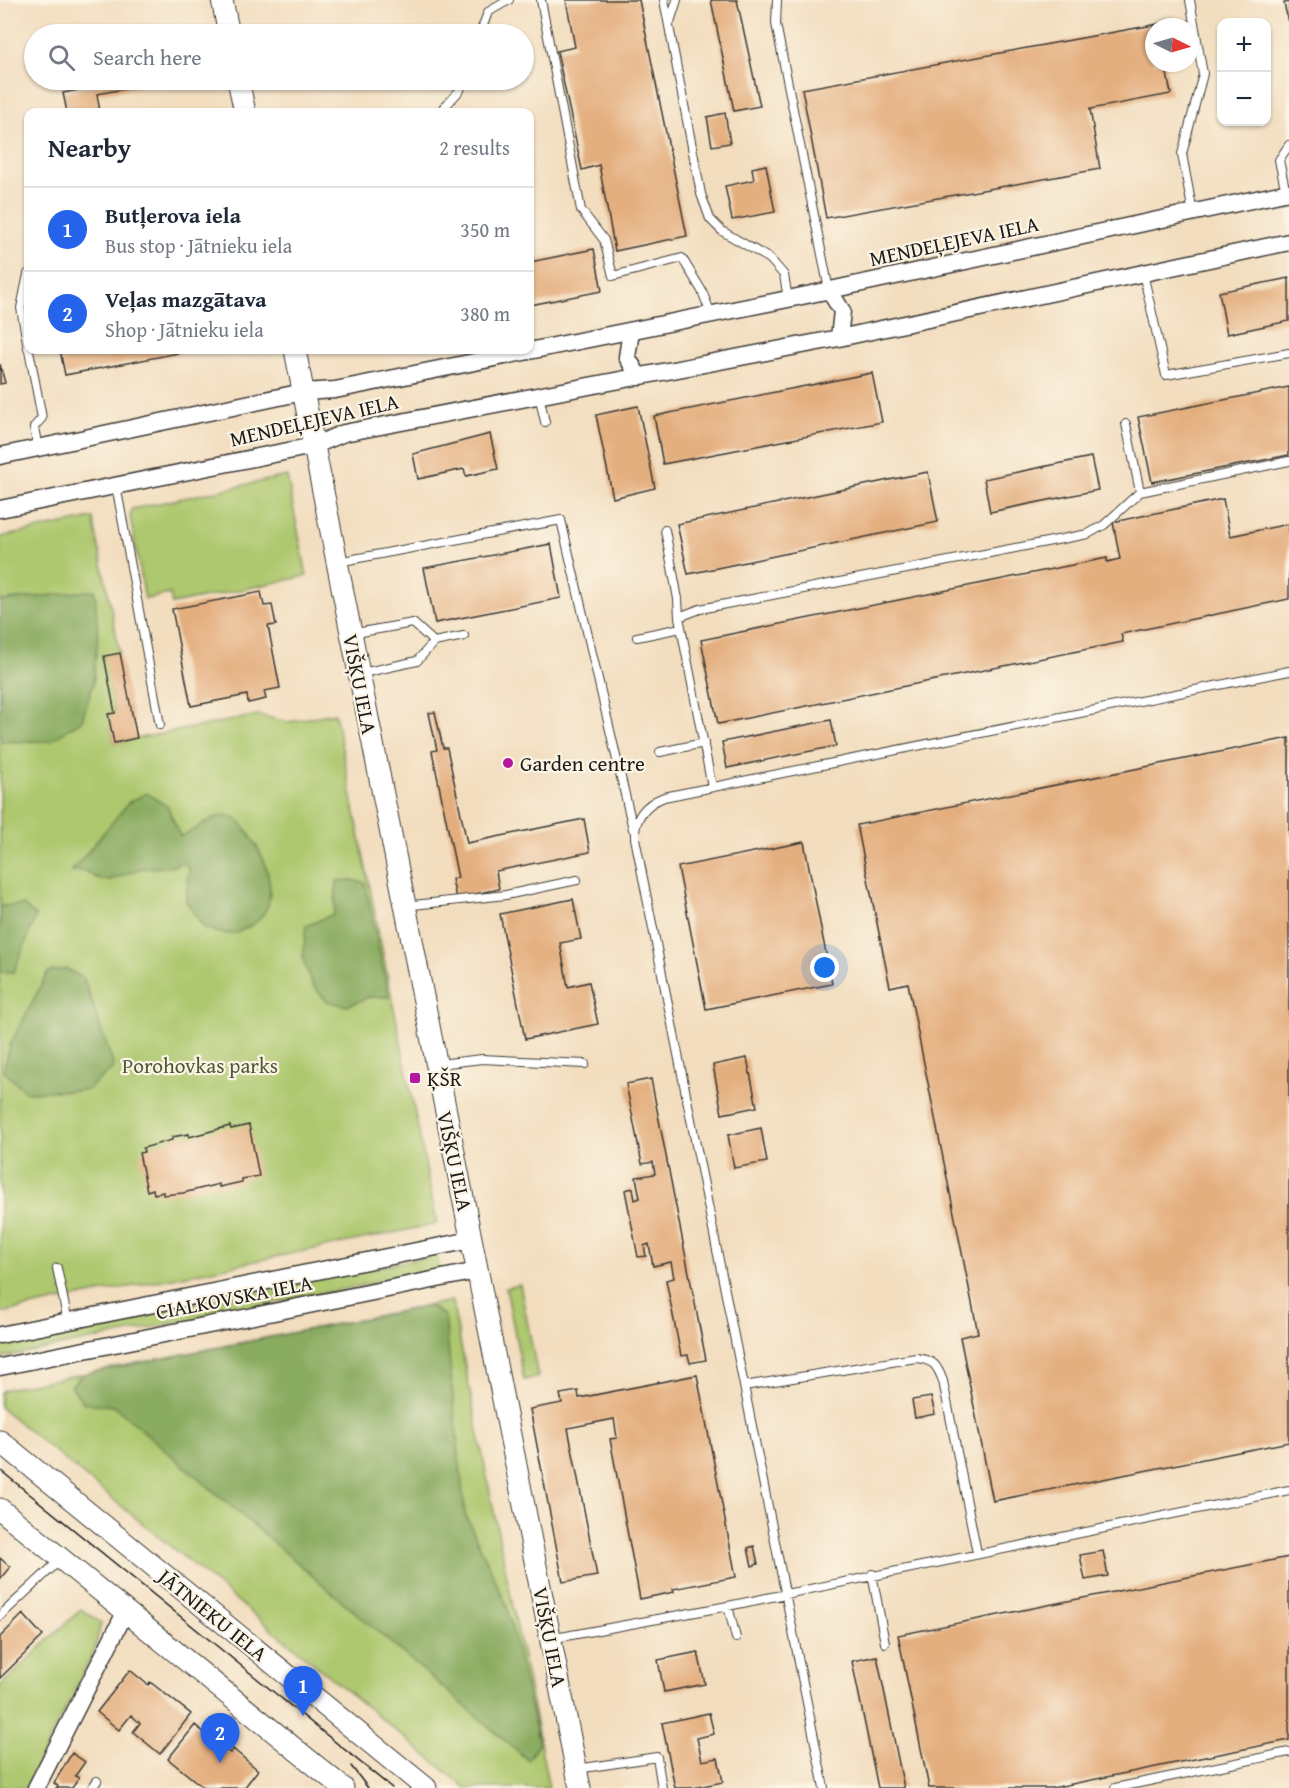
<!DOCTYPE html>
<meta charset="utf-8">
<style>
body{margin:0;font-family:"Gentium Book Plus",serif;background:#f2f2f3;color:#1f2937}
.controls{position:absolute;right:18px;top:18px;display:grid;overflow:hidden;border-radius:12px;box-shadow:0 2px 4px #0004}
.controls button{width:54px;height:54px;display:grid;place-items:center;padding:0;border:0;border-bottom:2px solid #e0e1e3;background:#fff;color:#1f2937;font:30px sans-serif}
.compass{position:absolute;left:1145px;top:18px;width:54px;height:54px;border-radius:50%;background:#fff;box-shadow:0 2px 4px #0004;rotate:95deg}
.you{position:absolute;left:825px;top:968px;width:21px;height:21px;margin:-15px;border:4px solid #fff;border-radius:50%;background:#1a73e8;box-shadow:0 0 0 9px #1a73e833}
.badge{display:grid;place-items:center;width:39px;height:39px;border-radius:50%;background:#2563eb;color:#fff;font-size:20px;font-weight:700}
.pin{position:absolute;translate:-50% -50px;filter:drop-shadow(0 2px 3px #0008)}
.pin::after{content:'';position:absolute;top:32px;width:21px;height:18px;background:inherit;clip-path:polygon(0 0,100% 0,50% 100%)}
.list{margin:0;padding:0;list-style:none}
h2{display:flex;justify-content:space-between;align-items:center;height:78px;margin:0;padding:0 24px;font-size:26px}
h2 small{font-size:20px;font-weight:400;color:#747a83}
.list li{display:grid;grid-template-columns:39px 1fr auto;gap:18px;align-items:center;box-sizing:border-box;height:84px;padding:0 24px;border-top:2px solid #e0e1e3}
.list b{display:block;font-size:22px;white-space:nowrap}
.list p{margin:0;font-size:20px;white-space:nowrap;color:#747a83}
.list em{font-size:20px;font-style:normal;color:#747a83}
.icon{flex:none;width:33px;height:33px;fill:none;stroke:currentColor;stroke-width:2;stroke-linecap:round;stroke-linejoin:round}
.map{position:relative;flex:none;width:1289px;height:1788px;overflow:hidden}
.search{position:absolute;background:#fff;box-shadow:0 2px 4px #0004;left:24px;top:24px;width:510px;height:66px;display:flex;align-items:center;gap:15px;box-sizing:border-box;padding:0 21px;border-radius:33px;color:#747a83;font-size:22px}
.panel{position:absolute;background:#fff;box-shadow:0 2px 4px #0004;left:24px;top:108px;width:510px;height:246px;border-radius:12px}
.map>svg:first-child{display:block}
.green{fill:#adc86e;stroke:#647245;stroke-width:1.5}
.forest{fill:#8aac61;stroke:#53643e;stroke-width:1.5}
.building{fill:#e4af7f}
.lines{fill:none;stroke-linecap:round;stroke-linejoin:round}
.service-casing{stroke:#3c3934;stroke-width:10}
.minor-casing{stroke:#3c3934;stroke-width:19}
.tertiary-casing{stroke:#3c3934;stroke-width:23}
.service{stroke:#fff;stroke-width:8}
.minor{stroke:#fff;stroke-width:16}
.tertiary{stroke:#fff;stroke-width:21}
.tram{stroke:#1c1c1c;stroke-width:1.5}
.poi-dot{fill:#b5179e;stroke:#fcf5e5;stroke-width:2}
.labels{text-anchor:middle;dominant-baseline:central;stroke-width:4.5;stroke-linejoin:round;paint-order:stroke}
.street-label{font-size:21px;fill:#1c1c1c;stroke:#fcf5e5}
.poi-label{font-size:21px;fill:#1c1c1c;stroke:#fcf5e5;text-anchor:start}
.park-label{font-size:21px;fill:#4f5839;stroke:#fcf5e5}
</style>
<div class="map">
<svg width="1289" height="1788" viewBox="0 0 1289 1788">
<rect width="100%" height="100%" fill="#fcf5e5"/>
<filter id="ink" filterUnits="userSpaceOnUse"><feTurbulence type="fractalNoise" baseFrequency=".0167" numOctaves="2"/><feDisplacementMap in="SourceGraphic" scale="12" xChannelSelector="R" yChannelSelector="G"/><feConvolveMatrix kernelMatrix="1 2 1 2 8 2 1 2 1" color-interpolation-filters="sRGB"/></filter>
<filter id="wash" filterUnits="userSpaceOnUse"><feTurbulence type="fractalNoise" baseFrequency=".008" numOctaves="4" result="noise"/><feDisplacementMap in="SourceGraphic" scale="24" xChannelSelector="R" yChannelSelector="G"/><feGaussianBlur stdDeviation="1.35" result="paint"/><feColorMatrix in="noise" values="0 0 0 0 0 0 0 0 0 0 0 0 0 0 0 0 0 1.4 0 .05"/><feComposite in="paint" operator="in"/></filter>
<g filter="url(#wash)">
<rect width="100%" height="100%" fill="#f2ddbe"/>
<path class="green" d="M 287,476 L 307,576 L 172,604 L 170,594 L 145,599 L 130,516 L 132,509 Z
M 93,518 L 120,653 L 105,656 L 115,713 L 109,714 L 114,743 L 258,715 L 288,722 L 335,713 L 437,1224 L 0,1313 L 0,537 Z
M 437,1255 L 440,1270 L 0,1358 L 0,1343 Z
M 520,1285 L 538,1377 L 524,1380 L 506,1288 Z
M 452,1301 L 549,1788 L 466,1788 L 0,1407 L 0,1392 L 6,1389 Z
M 81,1609 L 101,1623 L 95,1649 L 26,1788 L 0,1788 L 0,1686 Z"/>
<path class="forest" d="M 95,590 L 98,637 L 93,684 L 82,720 L 51,741 L 0,742 L 0,601 Z
M 147,793 L 168,807 L 180,836 C 198,831 213,812 230,816 C 240,818 243,826 249,834 C 269,863 286,911 244,929 C 241,931 235,934 231,934 C 223,935 212,930 204,928 L 186,901 L 189,868 L 183,863 C 164,870 156,866 140,869 C 117,875 109,890 86,871 L 72,871 L 129,802 Z
M 352,880 L 365,883 L 389,997 L 369,997 L 347,1006 L 327,1001 L 313,986 L 303,960 L 306,926 L 334,914 L 337,881 Z
M 23,905 L 36,916 L 14,972 L 0,972 L 0,906 Z
M 67,969 L 84,979 L 114,1067 L 87,1090 L 26,1092 L 3,1071 L 11,1043 L 48,972 Z
M 429,1306 L 445,1316 L 465,1514 L 506,1603 L 539,1743 L 528,1760 L 114,1406 L 84,1403 L 71,1386 L 83,1374 Z"/>
<g id="blocks">
<path class="building" d="M 566,0 L 639,0 L 687,236 L 615,251 L 599,165 L 582,170 L 557,51 L 575,47 Z
M 711,0 L 737,0 L 760,106 L 734,111 Z
M 1289,2 L 1289,20 L 1288,21 L 1284,3 Z
M 1159,24 L 1159,27 L 1154,27 L 1154,63 L 1165,63 L 1171,94 L 1090,109 L 1100,169 L 826,218 L 802,89 Z
M 102,80 L 167,80 L 167,81 L 97,94 L 100,112 L 67,112 L 63,93 L 103,85 Z
M 725,113 L 730,143 L 712,146 L 707,117 Z
M 766,165 L 775,212 L 732,220 L 725,186 L 754,180 L 752,168 Z
M 594,249 L 602,291 L 530,305 L 530,262 Z
M 1289,278 L 1289,321 L 1227,334 L 1219,292 Z
M 60,350 L 189,350 L 189,351 L 65,375 Z
M 0,364 L 5,383 L 0,384 Z
M 872,373 L 882,422 L 663,464 L 654,416 Z
M 1289,387 L 1289,455 L 1152,482 L 1138,417 Z
M 638,406 L 655,488 L 613,498 L 596,415 Z
M 490,434 L 498,469 L 466,476 L 464,469 L 418,479 L 413,454 Z
M 1091,457 L 1098,490 L 990,512 L 984,479 Z
M 928,472 L 938,522 L 688,574 L 677,524 Z
M 1223,499 L 1230,536 L 1289,524 L 1289,599 L 1121,634 L 1123,642 L 718,724 L 701,640 L 1107,558 L 1107,562 L 1120,559 L 1113,522 Z
M 551,544 L 561,598 L 435,623 L 424,568 Z
M 261,592 L 264,606 L 272,605 L 276,625 L 268,626 L 280,688 L 264,691 L 266,699 L 248,703 L 247,695 L 191,706 L 172,609 Z
M 120,653 L 137,738 L 114,743 L 108,714 L 115,713 L 104,656 Z
M 435,712 L 443,748 L 447,748 L 467,843 L 584,819 L 590,852 L 496,871 L 499,889 L 456,898 L 452,879 L 458,878 L 432,751 L 437,750 L 429,713 Z
M 831,720 L 836,746 L 727,768 L 722,742 Z
M 1289,738 L 1289,1442 L 993,1501 L 960,1337 L 978,1333 L 908,983 L 890,987 L 857,825 Z
M 804,842 L 832,984 L 706,1009 L 678,867 Z
M 573,899 L 581,939 L 560,943 L 568,987 L 589,982 L 598,1024 L 525,1039 L 500,914 Z
M 747,1058 L 757,1107 L 722,1114 L 713,1065 Z
M 651,1079 L 706,1360 L 690,1363 L 688,1355 L 681,1356 L 666,1280 L 674,1278 L 671,1262 L 653,1266 L 649,1244 L 644,1246 L 646,1256 L 638,1257 L 625,1190 L 633,1188 L 635,1200 L 640,1198 L 636,1177 L 655,1174 L 653,1162 L 642,1164 L 626,1084 Z
M 249,1125 L 259,1176 L 242,1179 L 242,1182 L 219,1187 L 219,1184 L 183,1193 L 163,1195 L 163,1192 L 154,1194 L 153,1189 L 147,1191 L 139,1153 L 144,1152 L 143,1148 L 172,1140 L 172,1137 L 189,1134 L 189,1137 L 230,1126 L 231,1129 Z
M 761,1128 L 767,1162 L 734,1168 L 728,1135 Z
M 697,1375 L 736,1577 L 673,1589 L 674,1592 L 640,1599 L 610,1439 L 617,1438 L 614,1419 L 568,1428 L 597,1576 L 563,1582 L 530,1409 L 562,1403 L 560,1394 L 578,1391 L 579,1398 Z
M 931,1397 L 935,1414 L 915,1418 L 912,1400 Z
M 754,1546 L 758,1564 L 752,1566 L 748,1548 Z
M 1103,1551 L 1108,1576 L 1085,1580 L 1080,1555 Z
M 1289,1557 L 1289,1740 L 1052,1788 L 929,1788 L 898,1635 Z
M 0,1558 L 10,1567 L 0,1579 Z
M 23,1614 L 43,1636 L 0,1678 L 0,1637 Z
M 698,1652 L 705,1684 L 664,1692 L 658,1660 Z
M 877,1656 L 904,1788 L 878,1788 L 852,1661 Z
M 130,1670 L 148,1685 L 150,1682 L 191,1714 L 160,1754 L 133,1732 L 140,1723 L 131,1715 L 119,1730 L 97,1712 Z
M 709,1713 L 714,1734 L 697,1738 L 702,1761 L 718,1758 L 723,1782 L 693,1788 L 675,1788 L 662,1723 Z
M 195,1725 L 230,1753 L 233,1749 L 258,1770 L 244,1788 L 204,1788 L 168,1759 Z
M 72,1753 L 85,1762 L 75,1776 L 79,1778 L 72,1788 L 56,1788 L 58,1786 L 54,1783 Z"/>
</g>
</g>
<g filter="url(#ink)">
<use href="#blocks" fill-opacity="0" stroke="#3c3934" stroke-width="1.5"/>
<g class="lines">
<g class="service-casing">
<path id="service" d="M 541,0 L 581,210 L 604,240 L 613,276 L 682,258 L 702,291 L 711,314
M 664,0 L 701,194 L 710,219 L 722,231 L 770,259 L 784,275 L 788,299
M 777,0 L 776,24 L 829,290
M 1190,0 L 1203,74 L 1182,154 L 1193,213
M 670,22 L 677,0
M 480,34 L 488,12 L 509,0
M 440,112 L 460,90 L 463,80
M 1286,193 L 1279,160 L 1289,145
M 1143,273 L 1166,375 L 1289,353
M 28,274 L 21,308 L 28,348
M 29,350 L 42,418 L 34,427 L 38,449
M 539,395 L 545,422
M 1126,424 L 1140,492
M 116,485 L 160,725
M 665,530 L 678,599 L 679,617 L 712,787
M 338,562 L 561,520 L 633,829
M 679,617 L 700,609 L 1088,534 L 1104,525 L 1140,492 L 1289,461
M 350,634 L 413,623 L 434,642
M 637,637 L 681,628
M 358,674 L 417,661 L 434,642 L 464,636
M 660,752 L 704,743
M 404,906 L 506,895 L 577,880
M 439,1064 L 482,1059 L 585,1064
M 57,1268 L 68,1322
M 744,1386 L 916,1358 C 934,1360 937,1365 943,1381 L 977,1553
M 872,1574 L 885,1643
M 728,1606 L 736,1638
M 0,1616 L 61,1559
M 550,1639 L 728,1606 L 1289,1490
M 577,1769 L 657,1757 L 662,1788
M 92,1788 L 97,1781
M 824,1788 L 635,838 C 634,817 646,804 664,797 L 1289,671
M 1115,1788 L 1289,1752"/>
</g>
<g class="minor-casing">
<path id="minor" d="M 829,290 L 842,311 L 839,338
M 631,331 L 627,357 L 639,377
M 0,456 L 303,392 L 335,390 L 788,299 L 1289,192
M 0,509 L 313,446 L 344,433 L 839,338 L 1289,242
M 0,1335 L 471,1240
M 0,1367 L 477,1271
M 36,1788 L 126,1611"/>
</g>
<g class="tertiary-casing">
<path id="tertiary" d="M 222,0 L 229,34
M 238,80 L 245,112
M 295,350 L 580,1788
M 0,1441 L 426,1788
M 0,1509 L 343,1788"/>
</g>
<use href="#service" class="service"/>
<use href="#minor" class="minor"/>
<use href="#tertiary" class="tertiary"/>
<path class="tram" d="M 0,1470 L 392,1788
M 351,1766 L 368,1788"/>
</g>
</g>
<g class="poi-dot">
<circle cx="508" cy="763" r="6"/>
<rect x="409" y="1072" width="12" height="12" rx="3"/>
</g>
<g class="labels">
<g class="street-label">
<text transform="translate(954 241) rotate(-12)">MENDEĻEJEVA IELA</text>
<text transform="translate(314 420) rotate(-13)">MENDEĻEJEVA IELA</text>
<text transform="translate(360 684) rotate(79)">VIŠĶU IELA</text>
<text transform="translate(455 1161) rotate(78)">VIŠĶU IELA</text>
<text transform="translate(234 1297) rotate(-11)">CIALKOVSKA IELA</text>
<text transform="translate(213 1615) rotate(39)">JĀTNIEKU IELA</text>
<text transform="translate(550 1637) rotate(79)">VIŠĶU IELA</text>
</g>
<g class="poi-label">
<text x="520" y="763">Garden centre</text>
<text x="427" y="1078">ĶŠR</text>
</g>
<g class="park-label">
<text x="200" y="1065">Porohovkas parks</text>
</g>
</g>
</svg>
<div class="controls">
<button>+</button>
<button>−</button>
</div>
<svg class="compass" viewBox="-18 -18 36 36"><path d="M0-13l5 13h-10z" fill="#e53935"/><path d="M0 13l5-13h-10z" fill="#747a83"/></svg>
<div class="you"></div>
<div class="pin badge" style="left:303px;top:1716px">1</div>
<div class="pin badge" style="left:220px;top:1763px">2</div>
<div class="search"><svg class="icon" aria-label="search" viewBox="0 0 24 24"><circle cx="10" cy="10" r="6"/><path d="M15 15l6 6"/></svg>Search here</div>
<section class="panel">
<h2>Nearby<small>2 results</small></h2>
<ul class="list">
<li><span class="badge">1</span><div><b>Butļerova iela</b><p>Bus stop · Jātnieku iela</p></div><em>350 m</em></li>
<li><span class="badge">2</span><div><b>Veļas mazgātava</b><p>Shop · Jātnieku iela</p></div><em>380 m</em></li>
</ul>
</section>
</div>
